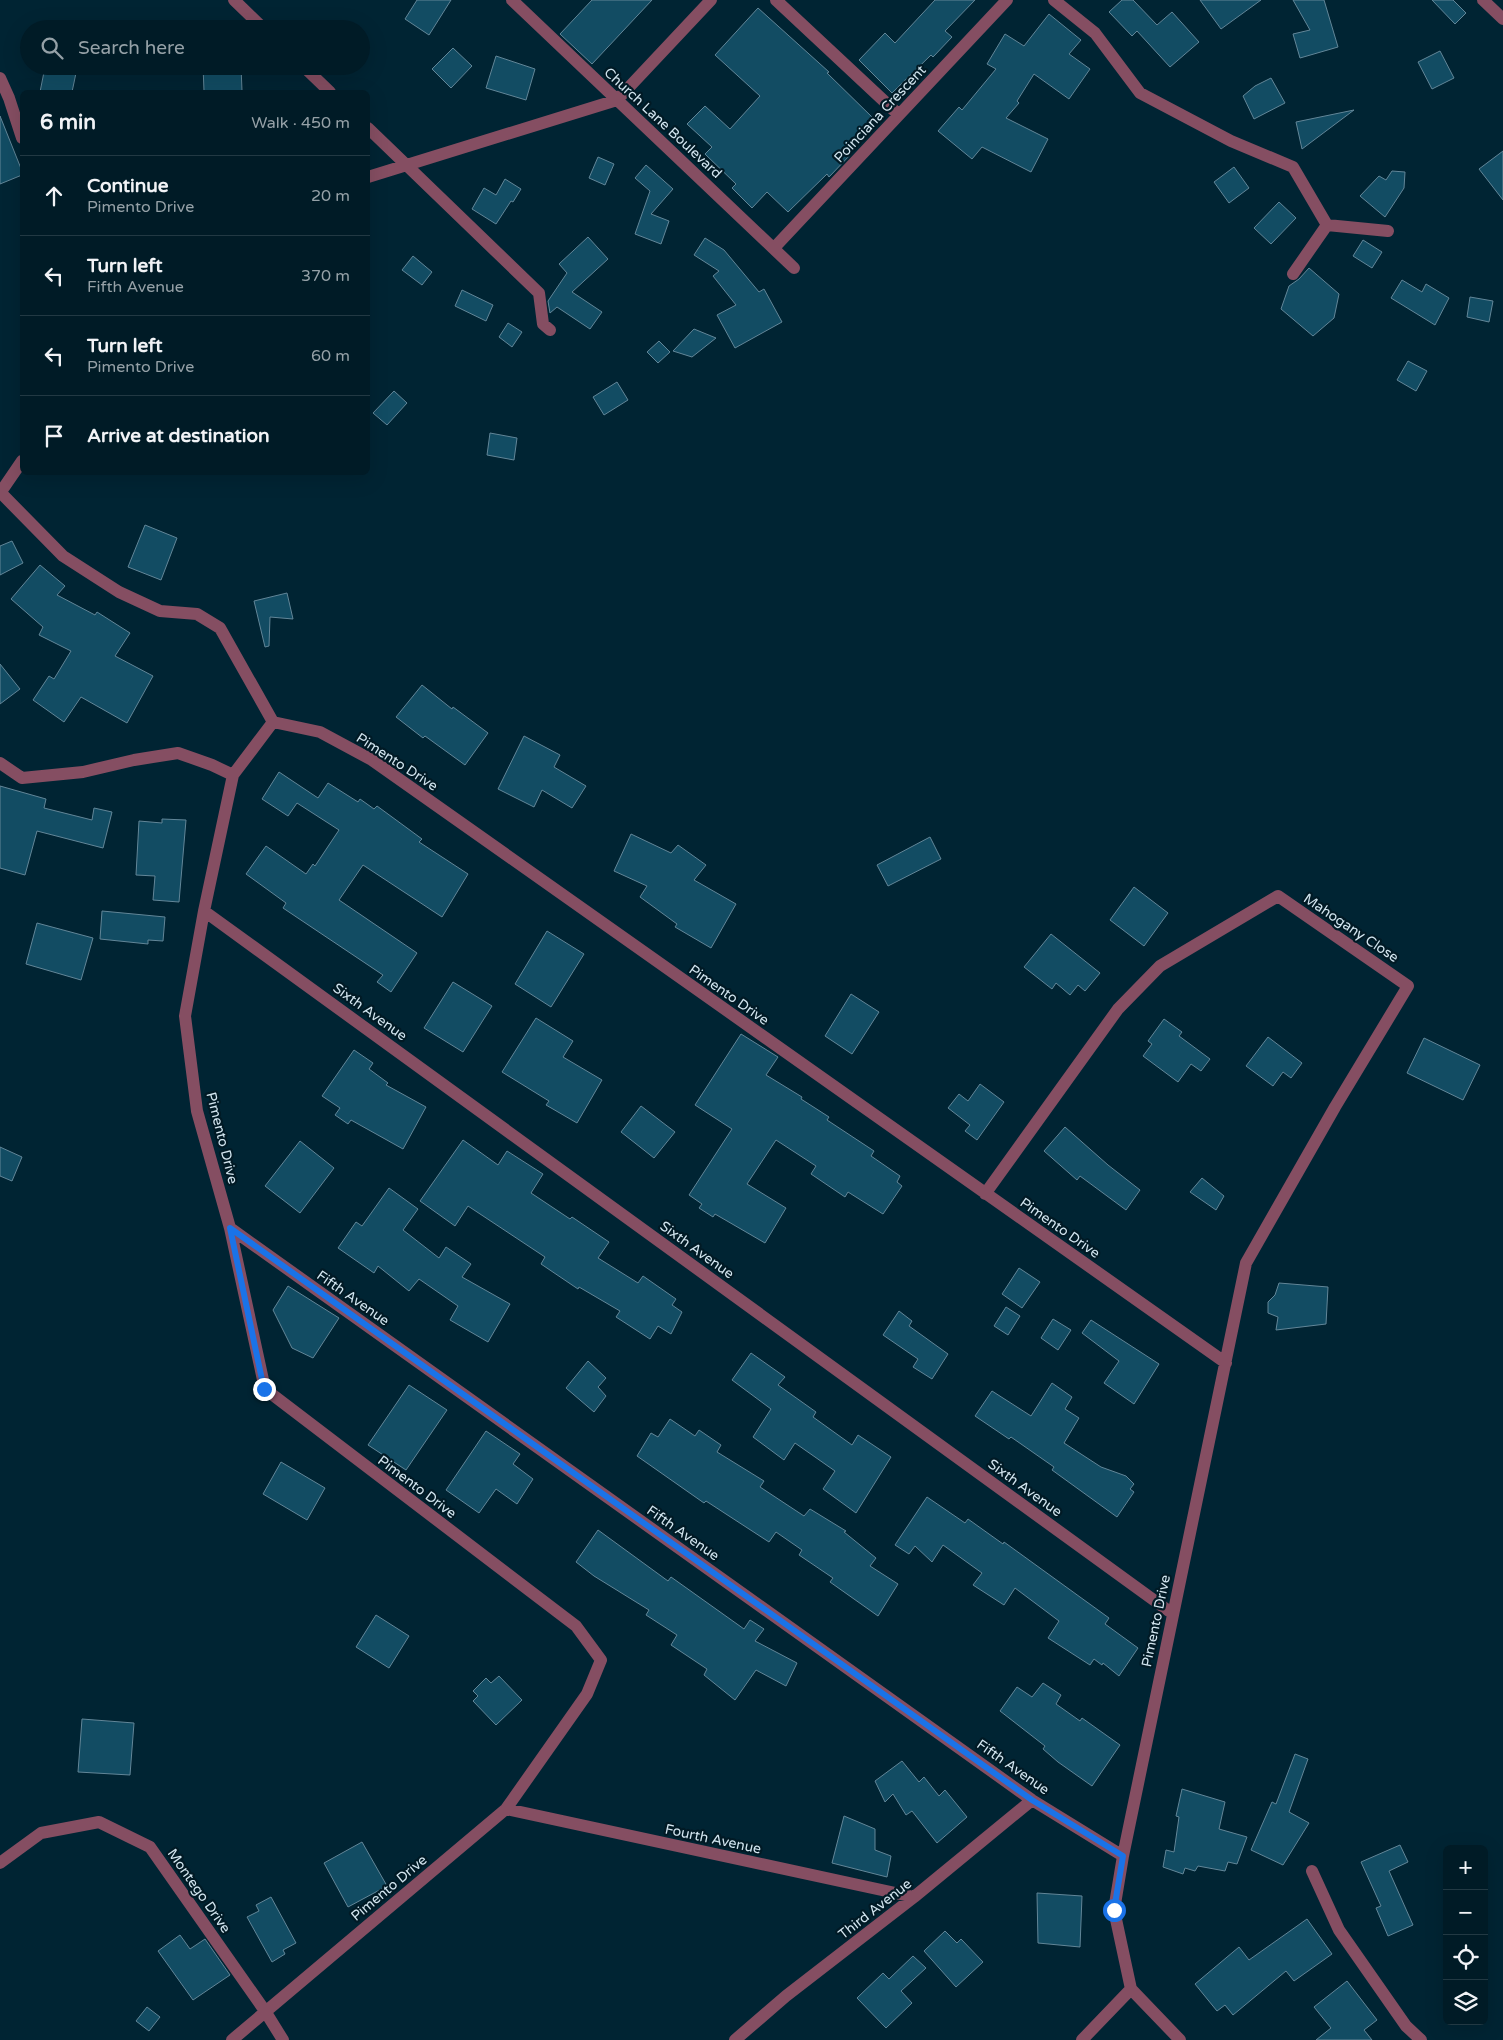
<!DOCTYPE html>
<meta charset="utf-8">
<style>
body{margin:0;font-family:"Varela Round",sans-serif;background:#0a242e;color:#f1f3f6}
.controls{position:absolute;right:15px;bottom:15px;display:grid;overflow:hidden;border-radius:8px;box-shadow:0 5px 20px #0002}
.controls button{width:45px;height:45px;display:grid;place-items:center;padding:0;border:0;border-bottom:1px solid #223943;background:#001b26;color:#f1f3f6;font:25px sans-serif}
.stop{position:absolute;width:15px;height:15px;margin:-11px;border:4px solid #1a73e8;border-radius:50%;background:#fff}
.stop.end{background:#1a73e8;border-color:#fff;box-shadow:0 1px 5px #0008}
.list{margin:0;padding:0;list-style:none}
h2{display:flex;justify-content:space-between;align-items:center;height:65px;margin:0;padding:0 20px;font-size:21px}
h2 small{font-size:16px;font-weight:400;color:#95a1a7}
.list li{display:grid;grid-template-columns:32px 1fr auto;gap:15px;align-items:center;box-sizing:border-box;height:80px;padding:0 20px;border-top:1px solid #223943}
.list b{display:block;font-size:19px;white-space:nowrap}
.list p{margin:0;font-size:16px;white-space:nowrap;color:#95a1a7}
.list em{font-size:16px;font-style:normal;color:#95a1a7}
.icon{flex:none;width:28px;height:28px;fill:none;stroke:currentColor;stroke-width:2;stroke-linecap:round;stroke-linejoin:round}
.map{position:relative;flex:none;width:1503px;height:2040px;overflow:hidden}
.search{position:absolute;background:#001b26;box-shadow:0 5px 20px #0002;left:20px;top:20px;width:350px;height:55px;display:flex;align-items:center;gap:12px;box-sizing:border-box;padding:0 18px;border-radius:28px;color:#95a1a7;font-size:19px}
.panel{position:absolute;background:#001b26;box-shadow:0 5px 20px #0002;left:20px;top:90px;width:350px;height:385px;border-radius:8px}
.map>svg:first-child{display:block}
.building{fill:#124c63;stroke:#628698}
.lines{fill:none;stroke-linecap:round;stroke-linejoin:round}
.minor{stroke:#854e62;stroke-width:12}
.tertiary{stroke:#854e62;stroke-width:12}
.route{stroke:#1a73e8;stroke-width:6}
.labels{text-anchor:middle;dominant-baseline:central;stroke-width:4.5;stroke-linejoin:round;paint-order:stroke}
.street-label{font-size:14px;fill:#d3e6f0;stroke:#011a25}
</style>
<div class="map">
<svg width="1503" height="2040" viewBox="0 0 1503 2040">
<rect width="100%" height="100%" fill="#002433"/>
<path class="building" d="M 417,0 L 451,0 L 429,35 L 405,19 Z
M 592,0 L 652,0 L 592,64 L 560,34 Z
M 935,0 L 975,0 L 945,31 L 952,37 L 933,57 L 931,55 L 892,93 L 859,60 L 885,33 L 895,43 Z
M 1122,0 L 1133,0 L 1157,25 L 1172,12 L 1199,42 L 1170,67 L 1137,31 L 1132,36 L 1109,12 Z
M 1200,0 L 1261,0 L 1221,29 Z
M 1293,0 L 1324,0 L 1338,47 L 1300,58 L 1293,34 L 1310,30 Z
M 1432,0 L 1453,0 L 1466,13 L 1455,24 Z
M 758,8 L 829,72 L 827,73 L 873,118 L 845,147 L 852,153 L 829,177 L 827,174 L 788,212 L 767,192 L 752,208 L 732,188 L 736,184 L 705,154 L 712,147 L 687,124 L 705,106 L 730,129 L 760,96 L 715,55 Z
M 1049,14 L 1081,40 L 1069,54 L 1090,69 L 1069,99 L 1034,74 L 1017,101 L 1019,103 L 1006,118 L 1048,139 L 1031,172 L 982,147 L 972,159 L 938,131 L 959,107 L 962,110 L 996,69 L 987,64 L 1005,34 L 1024,46 Z
M 453,48 L 472,66 L 451,88 L 432,69 Z
M 1440,51 L 1454,78 L 1432,89 L 1418,62 Z
M 496,56 L 535,69 L 526,100 L 486,88 Z
M 203,66 L 241,66 L 242,91 L 204,91 Z
M 45,67 L 76,73 L 72,92 L 40,92 Z
M 1271,78 L 1285,103 L 1254,119 L 1243,96 L 1255,86 Z
M 1354,110 L 1302,149 L 1296,122 Z
M 0,116 L 22,171 L 22,175 L 0,184 Z
M 1503,151 L 1503,200 L 1479,169 Z
M 598,157 L 614,164 L 605,185 L 589,178 Z
M 646,165 L 673,189 L 651,214 L 669,221 L 661,244 L 635,234 L 650,191 L 635,178 Z
M 1234,167 L 1249,188 L 1229,203 L 1214,182 Z
M 1392,171 L 1405,172 L 1404,188 L 1385,217 L 1360,196 L 1379,176 L 1386,180 Z
M 505,179 L 521,189 L 513,202 L 511,201 L 496,224 L 472,209 L 484,188 L 496,195 Z
M 1279,202 L 1296,218 L 1271,244 L 1254,228 Z
M 588,237 L 608,259 L 572,292 L 602,312 L 590,329 L 557,307 L 550,313 L 548,301 L 567,273 L 559,264 Z
M 705,238 L 724,250 L 759,292 L 764,289 L 782,322 L 735,348 L 717,315 L 736,305 L 713,276 L 719,271 L 694,255 Z
M 1363,240 L 1382,252 L 1372,268 L 1353,256 Z
M 413,256 L 432,272 L 422,285 L 402,270 Z
M 1309,268 L 1339,294 L 1334,318 L 1313,336 L 1281,309 L 1289,286 L 1299,279 Z
M 1402,280 L 1422,292 L 1426,284 L 1449,298 L 1435,325 L 1391,298 Z
M 462,290 L 493,305 L 486,321 L 455,306 Z
M 1470,297 L 1493,301 L 1489,322 L 1467,317 Z
M 508,323 L 522,332 L 512,347 L 499,337 Z
M 694,329 L 716,338 L 692,357 L 673,351 Z
M 659,341 L 670,352 L 658,363 L 647,352 Z
M 1408,361 L 1427,371 L 1416,391 L 1397,380 Z
M 617,382 L 628,400 L 604,415 L 593,397 Z
M 394,391 L 407,403 L 387,425 L 373,413 Z
M 490,433 L 517,438 L 514,460 L 487,455 Z
M 145,525 L 177,538 L 161,580 L 128,567 Z
M 12,541 L 23,563 L 0,575 L 0,546 Z
M 40,565 L 65,586 L 57,595 L 95,615 L 97,612 L 130,633 L 115,656 L 153,676 L 127,723 L 81,697 L 64,722 L 33,700 L 49,676 L 54,679 L 71,651 L 39,635 L 43,627 L 11,599 Z
M 287,593 L 293,619 L 270,617 L 269,646 L 265,647 L 254,601 Z
M 0,664 L 20,689 L 0,704 Z
M 422,685 L 452,709 L 453,707 L 488,733 L 465,765 L 425,736 L 423,738 L 396,717 Z
M 524,736 L 560,755 L 554,767 L 586,786 L 572,808 L 542,790 L 534,807 L 498,789 Z
M 279,772 L 318,798 L 328,783 L 358,802 L 360,799 L 374,809 L 377,806 L 422,839 L 419,842 L 468,874 L 442,917 L 363,865 L 339,900 L 417,953 L 391,992 L 377,982 L 383,975 L 283,908 L 286,903 L 246,874 L 266,846 L 306,874 L 313,864 L 315,866 L 339,830 L 297,803 L 288,816 L 262,799 Z
M 0,786 L 46,799 L 44,808 L 92,820 L 94,808 L 112,812 L 103,848 L 37,831 L 25,875 L 0,868 Z
M 162,819 L 186,820 L 179,902 L 153,900 L 155,876 L 136,875 L 139,821 L 162,823 Z
M 631,834 L 671,853 L 678,845 L 706,865 L 694,880 L 736,904 L 711,948 L 675,927 L 677,924 L 640,897 L 647,886 L 614,871 Z
M 930,837 L 941,859 L 888,886 L 877,865 Z
M 1134,887 L 1168,913 L 1144,946 L 1110,920 Z
M 102,911 L 165,917 L 163,941 L 148,940 L 148,944 L 100,939 Z
M 37,923 L 93,938 L 81,980 L 26,964 Z
M 547,931 L 584,954 L 551,1007 L 515,984 Z
M 1051,934 L 1100,973 L 1085,991 L 1078,985 L 1070,995 L 1056,983 L 1052,989 L 1024,967 Z
M 453,982 L 492,1006 L 463,1052 L 424,1028 Z
M 851,994 L 879,1012 L 852,1054 L 825,1036 Z
M 536,1018 L 573,1041 L 563,1057 L 602,1080 L 577,1123 L 546,1105 L 549,1101 L 502,1072 Z
M 1164,1019 L 1182,1032 L 1179,1036 L 1210,1059 L 1201,1071 L 1191,1064 L 1178,1082 L 1143,1056 L 1152,1044 L 1148,1041 Z
M 741,1034 L 778,1057 L 766,1075 L 802,1097 L 801,1099 L 829,1117 L 827,1120 L 874,1151 L 871,1156 L 900,1176 L 897,1182 L 902,1186 L 883,1214 L 848,1192 L 845,1197 L 811,1174 L 816,1166 L 776,1140 L 747,1184 L 786,1208 L 765,1243 L 715,1214 L 713,1217 L 699,1208 L 702,1204 L 689,1195 L 732,1129 L 695,1105 Z
M 1268,1037 L 1302,1063 L 1291,1078 L 1283,1072 L 1273,1086 L 1246,1066 Z
M 1424,1038 L 1480,1065 L 1463,1100 L 1407,1073 Z
M 354,1050 L 373,1063 L 369,1069 L 388,1083 L 386,1085 L 426,1107 L 403,1149 L 351,1120 L 348,1124 L 335,1115 L 340,1108 L 322,1096 Z
M 980,1084 L 1004,1102 L 977,1140 L 965,1131 L 970,1125 L 948,1108 L 959,1094 L 968,1101 Z
M 641,1106 L 675,1132 L 654,1158 L 621,1132 Z
M 1065,1127 L 1108,1165 L 1140,1190 L 1126,1210 L 1080,1176 L 1077,1180 L 1044,1151 Z
M 463,1140 L 498,1165 L 507,1151 L 543,1174 L 531,1193 L 570,1219 L 572,1217 L 609,1242 L 598,1258 L 638,1283 L 643,1276 L 676,1299 L 672,1305 L 682,1312 L 671,1334 L 658,1326 L 650,1339 L 616,1317 L 620,1311 L 579,1287 L 578,1289 L 541,1264 L 545,1257 L 468,1206 L 455,1226 L 420,1201 Z
M 300,1141 L 334,1168 L 300,1213 L 265,1186 Z
M 0,1147 L 22,1157 L 12,1181 L 0,1176 Z
M 1202,1178 L 1224,1196 L 1216,1210 L 1190,1192 Z
M 389,1188 L 418,1209 L 403,1230 L 439,1258 L 446,1247 L 471,1264 L 462,1277 L 510,1304 L 488,1342 L 450,1320 L 458,1306 L 419,1279 L 409,1291 L 378,1266 L 374,1273 L 338,1248 L 356,1222 L 362,1226 Z
M 1019,1268 L 1040,1282 L 1022,1308 L 1002,1294 Z
M 1279,1283 L 1328,1287 L 1326,1324 L 1276,1330 L 1278,1317 L 1268,1313 L 1268,1302 L 1275,1295 Z
M 288,1286 L 339,1318 L 313,1358 L 292,1348 L 273,1310 Z
M 1006,1307 L 1020,1316 L 1008,1335 L 994,1326 Z
M 899,1311 L 912,1321 L 909,1326 L 948,1354 L 932,1379 L 913,1367 L 918,1359 L 883,1335 Z
M 1053,1319 L 1071,1330 L 1058,1350 L 1041,1338 Z
M 1091,1320 L 1159,1364 L 1134,1404 L 1104,1383 L 1119,1361 L 1082,1333 Z
M 751,1353 L 785,1377 L 778,1385 L 816,1412 L 813,1417 L 852,1445 L 858,1435 L 891,1457 L 856,1513 L 823,1489 L 835,1471 L 795,1443 L 784,1460 L 753,1437 L 771,1409 L 732,1380 Z
M 588,1361 L 606,1378 L 598,1387 L 606,1396 L 594,1412 L 566,1388 Z
M 1052,1383 L 1072,1397 L 1065,1409 L 1079,1418 L 1064,1443 L 1101,1467 L 1126,1476 L 1134,1484 L 1130,1489 L 1134,1492 L 1117,1517 L 1052,1470 L 1054,1467 L 1011,1437 L 1009,1439 L 975,1416 L 992,1391 L 1031,1416 Z
M 409,1385 L 447,1410 L 406,1470 L 368,1445 Z
M 670,1419 L 695,1436 L 699,1430 L 721,1445 L 717,1452 L 764,1481 L 760,1487 L 804,1516 L 810,1509 L 846,1531 L 844,1532 L 876,1558 L 870,1566 L 898,1584 L 878,1616 L 830,1582 L 833,1578 L 799,1555 L 802,1550 L 776,1532 L 769,1542 L 706,1501 L 704,1503 L 637,1456 L 651,1433 L 658,1437 Z
M 486,1431 L 520,1454 L 513,1464 L 533,1479 L 517,1504 L 496,1489 L 479,1513 L 446,1490 Z
M 281,1462 L 325,1488 L 307,1520 L 263,1494 Z
M 927,1497 L 965,1523 L 968,1519 L 1003,1544 L 1004,1542 L 1109,1618 L 1105,1624 L 1138,1648 L 1119,1676 L 1103,1663 L 1102,1665 L 1094,1659 L 1090,1665 L 1048,1638 L 1059,1621 L 1015,1588 L 1004,1605 L 973,1585 L 982,1573 L 943,1545 L 932,1562 L 915,1546 L 909,1554 L 895,1545 Z
M 598,1530 L 668,1581 L 671,1577 L 744,1629 L 750,1620 L 764,1629 L 755,1641 L 797,1663 L 786,1686 L 756,1670 L 735,1700 L 704,1675 L 707,1669 L 671,1645 L 677,1635 L 646,1615 L 649,1610 L 594,1576 L 576,1562 Z
M 376,1615 L 409,1636 L 389,1668 L 356,1647 Z
M 499,1676 L 522,1700 L 496,1725 L 473,1701 L 478,1696 L 473,1691 L 486,1678 L 491,1683 Z
M 1043,1683 L 1061,1695 L 1056,1704 L 1080,1721 L 1082,1718 L 1120,1745 L 1092,1786 L 1058,1762 L 1043,1749 L 1045,1746 L 1000,1711 L 1017,1687 L 1032,1697 Z
M 82,1719 L 134,1723 L 130,1775 L 78,1772 Z
M 1295,1754 L 1308,1759 L 1289,1812 L 1309,1823 L 1283,1865 L 1251,1850 L 1272,1802 L 1276,1804 Z
M 902,1761 L 919,1782 L 924,1777 L 939,1796 L 945,1790 L 967,1817 L 937,1843 L 912,1811 L 906,1815 L 893,1794 L 885,1802 L 875,1781 Z
M 1182,1789 L 1225,1802 L 1219,1829 L 1247,1837 L 1237,1864 L 1228,1862 L 1225,1871 L 1198,1866 L 1195,1871 L 1185,1868 L 1183,1874 L 1163,1867 L 1166,1850 L 1174,1852 L 1179,1817 L 1176,1816 Z
M 844,1816 L 875,1829 L 875,1850 L 891,1856 L 887,1877 L 832,1863 Z
M 362,1842 L 387,1886 L 348,1907 L 324,1863 Z
M 1400,1845 L 1408,1862 L 1389,1871 L 1413,1925 L 1388,1936 L 1376,1908 L 1381,1906 L 1361,1862 Z
M 1037,1893 L 1082,1896 L 1080,1947 L 1038,1943 Z
M 271,1897 L 296,1943 L 283,1950 L 285,1954 L 272,1962 L 247,1917 L 259,1911 L 256,1905 Z
M 1307,1919 L 1332,1954 L 1294,1981 L 1286,1971 L 1233,2015 L 1225,2005 L 1217,2011 L 1195,1984 L 1239,1947 L 1249,1960 Z
M 945,1931 L 957,1943 L 961,1939 L 983,1962 L 956,1987 L 924,1951 Z
M 180,1935 L 190,1949 L 205,1939 L 230,1975 L 193,2000 L 158,1951 Z
M 913,1956 L 926,1968 L 901,1991 L 912,2003 L 886,2028 L 857,1998 L 883,1973 L 889,1979 Z
M 1347,1981 L 1377,2020 L 1364,2030 L 1372,2040 L 1316,2040 L 1331,2028 L 1314,2007 Z
M 147,2007 L 160,2017 L 149,2031 L 136,2021 Z"/>
<g class="lines">
<path class="minor" d="M 234,0 L 264,29
M 512,0 L 794,268
M 776,0 L 899,115
M 1054,0 L 1095,33 L 1140,93 L 1231,141 L 1293,167 L 1327,225 L 1388,231
M 303,66 L 330,92
M 0,78 L 9,98 L 22,138
M 368,128 L 539,293 L 543,324 L 550,330
M 368,177 L 617,100 L 711,0
M 774,248 L 1007,0
M 1293,274 L 1327,225
M 0,493 L 22,461
M 1,493 L 63,556 L 119,592 L 160,611 L 197,614 L 220,628 L 273,722
M 273,722 L 320,732 L 372,760 L 1226,1363
M 0,763 L 22,778 L 83,772 L 134,760 L 178,753 L 212,765 L 233,775
M 204,911 L 1173,1614
M 985,1194 L 1118,1009 L 1160,966 L 1278,896 L 1408,986 L 1335,1107 L 1246,1263 L 1123,1856 L 1114,1910 L 1131,1989 L 1180,2040
M 230,1228 L 1032,1800 L 1123,1856
M 506,1809 L 914,1897
M 0,1863 L 41,1833 L 99,1822 L 150,1847 L 265,2011 L 283,2040
M 1312,1871 L 1339,1930 L 1406,2026 L 1421,2040
M 232,2040 L 506,1809 L 587,1694 L 601,1660 L 576,1626 L 265,1389 L 230,1228 L 197,1111 L 185,1016 L 204,911 L 233,775 L 273,722
M 735,2040 L 786,1996 L 914,1897 L 1032,1800
M 1082,2040 L 1131,1989"/>
<path class="tertiary" d="M 1483,0 L 1503,19"/>
</g>
<g class="lines">
<path class="route" d="M 264,1389 L 230,1228 L 1032,1800 L 1123,1856 L 1114,1910"/>
</g>
<g class="labels">
<g class="street-label">
<text transform="translate(880 114) rotate(-47)">Poinciana Crescent</text>
<text transform="translate(663 123) rotate(43)">Church Lane Boulevard</text>
<text transform="translate(397 762) rotate(33)">Pimento Drive</text>
<text transform="translate(1351 928) rotate(34)">Mahogany Close</text>
<text transform="translate(729 995) rotate(35)">Pimento Drive</text>
<text transform="translate(370 1012) rotate(36)">Sixth Avenue</text>
<text transform="translate(222 1138) rotate(76)">Pimento Drive</text>
<text transform="translate(1060 1228) rotate(35)">Pimento Drive</text>
<text transform="translate(697 1250) rotate(36)">Sixth Avenue</text>
<text transform="translate(353 1298) rotate(35)">Fifth Avenue</text>
<text transform="translate(417 1487) rotate(37)">Pimento Drive</text>
<text transform="translate(1025 1488) rotate(36)">Sixth Avenue</text>
<text transform="translate(683 1533) rotate(35)">Fifth Avenue</text>
<text transform="translate(1156 1621) rotate(-78)">Pimento Drive</text>
<text transform="translate(1013 1767) rotate(35)">Fifth Avenue</text>
<text transform="translate(713 1839) rotate(12)">Fourth Avenue</text>
<text transform="translate(389 1888) rotate(-40)">Pimento Drive</text>
<text transform="translate(199 1891) rotate(55)">Montego Drive</text>
<text transform="translate(875 1909) rotate(-38)">Third Avenue</text>
</g>
</g>
</svg>
<div class="controls">
<button>+</button>
<button>−</button>
<button><svg class="icon" aria-label="locate" viewBox="0 0 24 24"><circle cx="12" cy="12" r="6"/><path d="M12 2v4M12 18v4M2 12h4M18 12h4"/></svg></button>
<button><svg class="icon" aria-label="layers" viewBox="0 0 24 24"><path d="M12 4l9 5-9 5-9-5zM3 14l9 5 9-5"/></svg></button>
</div>
<div class="stop" style="left:1114px;top:1910px"></div>
<div class="stop end" style="left:264px;top:1389px"></div>
<div class="search"><svg class="icon" aria-label="search" viewBox="0 0 24 24"><circle cx="10" cy="10" r="6"/><path d="M15 15l6 6"/></svg>Search here</div>
<section class="panel">
<h2>6 min<small>Walk · 450 m</small></h2>
<ul class="list">
<li><svg class="icon" aria-label="ahead" viewBox="0 0 24 24"><path d="M12 20V5M6 11l6-6 6 6"/></svg><div><b>Continue</b><p>Pimento Drive</p></div><em>20 m</em></li>
<li><svg class="icon" aria-label="left" viewBox="0 0 24 24"><path d="M17 20v-9H6M10 6l-5 5 5 5"/></svg><div><b>Turn left</b><p>Fifth Avenue</p></div><em>370 m</em></li>
<li><svg class="icon" aria-label="left" viewBox="0 0 24 24"><path d="M17 20v-9H6M10 6l-5 5 5 5"/></svg><div><b>Turn left</b><p>Pimento Drive</p></div><em>60 m</em></li>
<li><svg class="icon" aria-label="arrive" viewBox="0 0 24 24"><path d="M6 21V4h12l-3 4 3 4H6"/></svg><div><b>Arrive at destination</b></div></li>
</ul>
</section>
</div>
